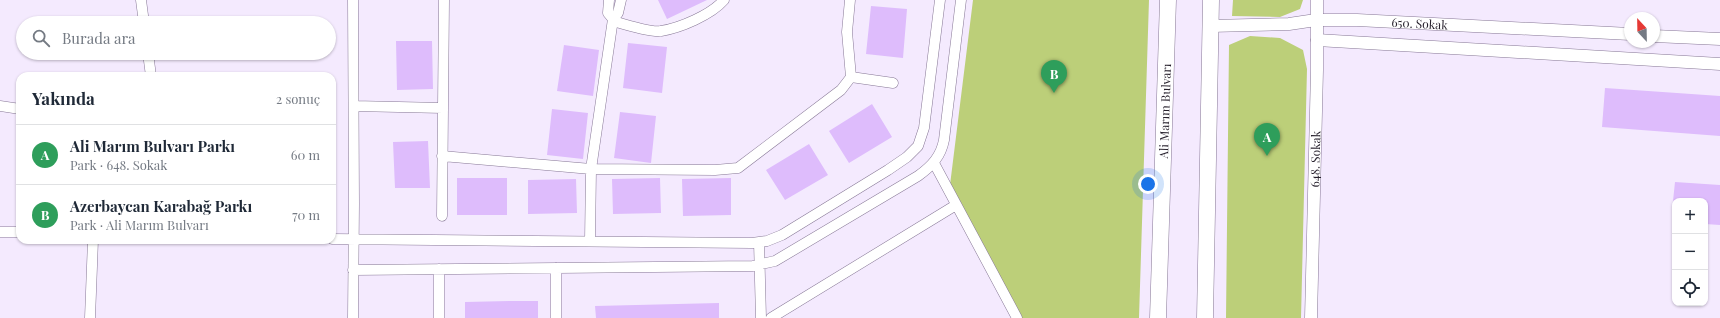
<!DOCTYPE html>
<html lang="tr">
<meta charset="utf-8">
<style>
body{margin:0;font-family:"Playfair Display",serif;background:#f6f6f7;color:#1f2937}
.controls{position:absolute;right:12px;bottom:12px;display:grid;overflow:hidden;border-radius:8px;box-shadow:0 1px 3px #0004}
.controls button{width:36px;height:36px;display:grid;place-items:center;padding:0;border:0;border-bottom:1px solid #e0e1e3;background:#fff;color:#1f2937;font:20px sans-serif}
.compass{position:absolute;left:1624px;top:12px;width:36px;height:36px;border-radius:50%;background:#fff;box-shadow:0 1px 3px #0004;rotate:338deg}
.you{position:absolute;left:1148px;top:184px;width:14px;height:14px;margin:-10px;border:3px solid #fff;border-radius:50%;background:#1a73e8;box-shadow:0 0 0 6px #1a73e833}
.badge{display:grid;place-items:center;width:26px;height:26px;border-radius:50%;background:#b45309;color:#fff;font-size:13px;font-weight:700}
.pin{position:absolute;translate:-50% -33px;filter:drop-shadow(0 1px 2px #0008)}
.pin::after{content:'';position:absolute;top:21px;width:14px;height:12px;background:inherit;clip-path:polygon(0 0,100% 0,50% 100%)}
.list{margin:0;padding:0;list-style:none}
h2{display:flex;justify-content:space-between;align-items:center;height:52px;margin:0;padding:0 16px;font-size:17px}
h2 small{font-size:13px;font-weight:400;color:#747a83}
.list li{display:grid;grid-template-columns:26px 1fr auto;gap:12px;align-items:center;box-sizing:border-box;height:60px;padding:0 16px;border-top:1px solid #e0e1e3}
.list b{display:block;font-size:15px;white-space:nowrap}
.list p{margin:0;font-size:13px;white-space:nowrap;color:#747a83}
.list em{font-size:13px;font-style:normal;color:#747a83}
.icon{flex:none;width:22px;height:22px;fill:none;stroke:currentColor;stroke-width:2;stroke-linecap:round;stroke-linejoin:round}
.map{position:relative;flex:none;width:1720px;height:318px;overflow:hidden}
.search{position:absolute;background:#fff;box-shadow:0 1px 3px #0004;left:16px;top:16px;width:320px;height:44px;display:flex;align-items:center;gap:10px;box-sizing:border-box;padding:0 14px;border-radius:22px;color:#747a83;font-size:15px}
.panel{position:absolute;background:#fff;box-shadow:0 1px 3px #0004;left:16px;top:72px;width:320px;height:172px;border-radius:12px}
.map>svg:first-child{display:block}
.green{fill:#bccf79}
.building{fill:#debcfc}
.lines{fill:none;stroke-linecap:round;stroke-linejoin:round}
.minor-casing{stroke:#877896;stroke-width:11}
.tertiary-casing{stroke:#877896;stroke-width:13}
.primary-casing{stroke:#877896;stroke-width:17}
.minor{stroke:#fff;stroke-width:10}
.tertiary{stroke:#fff;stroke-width:12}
.primary{stroke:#fff;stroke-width:16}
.labels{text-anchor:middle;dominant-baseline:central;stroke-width:3.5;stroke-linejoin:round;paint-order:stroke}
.street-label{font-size:12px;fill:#251f2b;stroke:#fff}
</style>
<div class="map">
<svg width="1720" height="318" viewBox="0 0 1720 318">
<rect width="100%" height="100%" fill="#f4eafe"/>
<path class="green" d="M 973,0 L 1149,0 L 1139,318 L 1021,318 L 950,185 Z
M 1233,0 L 1303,0 L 1300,9 L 1280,17 L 1232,16 Z
M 1250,36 L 1280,38 L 1303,50 L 1307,69 L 1301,318 L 1226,318 L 1229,45 Z"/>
<path class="building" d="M 658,0 L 707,0 L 667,19 Z
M 871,6 L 907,9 L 903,58 L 866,54 Z
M 396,41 L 432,41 L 433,89 L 397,90 Z
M 628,43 L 667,47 L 662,93 L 623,88 Z
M 564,45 L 599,50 L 593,96 L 557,91 Z
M 1605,88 L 1720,96 L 1720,136 L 1602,127 Z
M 872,104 L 892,137 L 849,163 L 829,131 Z
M 552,109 L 588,113 L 583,159 L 547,155 Z
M 620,112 L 656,116 L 651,163 L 614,158 Z
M 428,141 L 430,188 L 395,188 L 393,142 Z
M 809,144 L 828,175 L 785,200 L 766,170 Z
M 457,178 L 507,178 L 507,215 L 457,215 Z
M 660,178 L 661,213 L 613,214 L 612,179 Z
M 731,178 L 731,215 L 683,216 L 682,179 Z
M 576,179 L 577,213 L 528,214 L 528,180 Z
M 1675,182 L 1720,185 L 1720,225 L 1705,224 L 1705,201 L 1673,201 Z
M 509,301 L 538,301 L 538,318 L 465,318 L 465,302 Z
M 719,303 L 719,318 L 596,318 L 595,306 Z"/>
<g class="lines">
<g class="minor-casing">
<path id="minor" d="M 141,0 L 144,23
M 353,0 L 354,203 L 353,318
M 609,0 L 608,13 L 613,19
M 613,21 C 623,24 652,33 661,31 C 680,28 711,15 724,0
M 148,53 L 151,76
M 851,77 L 893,83
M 0,106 L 20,109
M 354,106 L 443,108
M 442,156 L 591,169 L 715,170 L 738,168 L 841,90 L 851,77 L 847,32 L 850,0
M 934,163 L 1017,318
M 442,216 L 444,0
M 0,232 L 20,232
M 332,239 L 752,243 L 767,241 L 782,235 L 888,170 L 907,157 L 918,146 L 924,128 L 940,0
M 590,241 L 591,169 L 613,19 L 618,13 L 621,0
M 759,242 L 761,318
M 556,268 L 556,318
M 439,269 L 439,318
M 353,270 L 753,266 L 775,261 L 918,176 C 932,166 941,156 944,140 L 961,0
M 90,318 L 93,240
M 771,318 L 956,205"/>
</g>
<g class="tertiary-casing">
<g id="tertiary">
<path id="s1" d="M 1210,26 L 1289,24 L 1316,20 L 1357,20 L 1630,34"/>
<path d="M 1654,36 L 1720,39"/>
<path d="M 1317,40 L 1720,64"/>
<path id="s2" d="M 1311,318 L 1317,70 L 1317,0"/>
</g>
</g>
<g class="primary-casing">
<g id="primary">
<path id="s3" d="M 1158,318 L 1168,0"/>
<path d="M 1205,318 L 1211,0"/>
</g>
</g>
<use href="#minor" class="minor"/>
<use href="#tertiary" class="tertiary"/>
<use href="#primary" class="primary"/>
</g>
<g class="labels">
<g class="street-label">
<text stroke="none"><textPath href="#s1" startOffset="210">650. Sokak</textPath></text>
<text stroke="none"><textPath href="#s3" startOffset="207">Ali Marım Bulvarı</textPath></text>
<text stroke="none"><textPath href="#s2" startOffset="159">648. Sokak</textPath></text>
</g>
</g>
</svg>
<div class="controls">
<button>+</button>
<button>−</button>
<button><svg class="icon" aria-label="locate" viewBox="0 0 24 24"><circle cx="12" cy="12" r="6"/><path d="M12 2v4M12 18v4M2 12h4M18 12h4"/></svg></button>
</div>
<svg class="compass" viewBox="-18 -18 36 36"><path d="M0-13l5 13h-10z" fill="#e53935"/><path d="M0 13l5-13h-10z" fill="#747a83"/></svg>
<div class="you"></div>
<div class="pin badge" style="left:1267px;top:156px;background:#2e9e5b">A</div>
<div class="pin badge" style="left:1054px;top:93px;background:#2e9e5b">B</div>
<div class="search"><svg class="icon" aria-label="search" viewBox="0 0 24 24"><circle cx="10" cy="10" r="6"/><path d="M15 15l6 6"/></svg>Burada ara</div>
<section class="panel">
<h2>Yakında<small>2 sonuç</small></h2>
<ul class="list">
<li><span class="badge" style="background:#2e9e5b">A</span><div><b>Ali Marım Bulvarı Parkı</b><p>Park · 648. Sokak</p></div><em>60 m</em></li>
<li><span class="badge" style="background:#2e9e5b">B</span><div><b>Azerbaycan Karabağ Parkı</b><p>Park · Ali Marım Bulvarı</p></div><em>70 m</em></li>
</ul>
</section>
</div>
